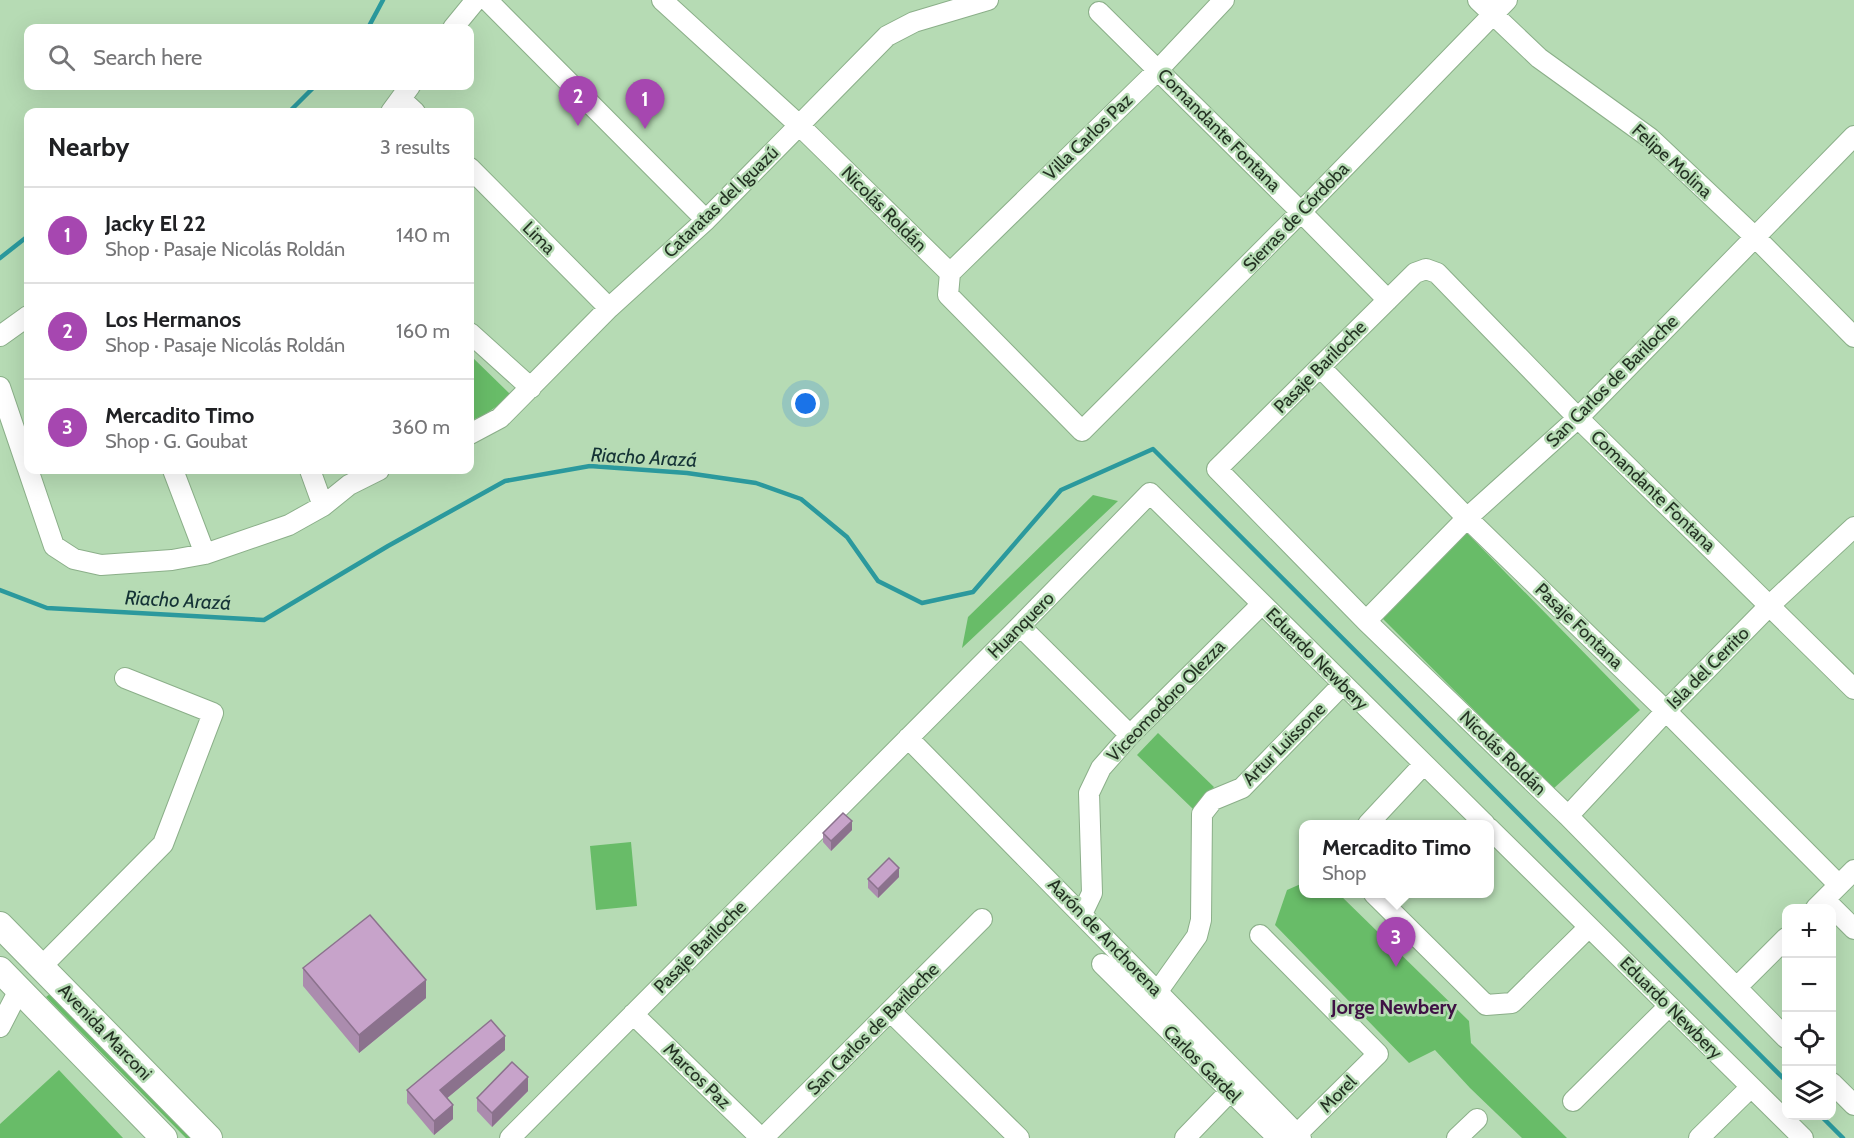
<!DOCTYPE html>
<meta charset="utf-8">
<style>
body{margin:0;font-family:Cabin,sans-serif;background:#f2f2f2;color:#202124}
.controls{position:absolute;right:18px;bottom:18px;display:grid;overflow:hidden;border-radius:12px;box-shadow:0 6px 24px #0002}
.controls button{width:54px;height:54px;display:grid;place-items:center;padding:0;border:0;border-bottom:2px solid #e0e0e0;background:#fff;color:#202124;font:30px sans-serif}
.you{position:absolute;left:806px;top:404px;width:21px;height:21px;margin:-15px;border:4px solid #fff;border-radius:50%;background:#1a73e8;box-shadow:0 0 0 9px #1a73e833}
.badge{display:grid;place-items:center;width:39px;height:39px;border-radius:50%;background:#a647b0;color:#fff;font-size:20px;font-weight:700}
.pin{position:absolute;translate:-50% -50px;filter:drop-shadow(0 2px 3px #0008)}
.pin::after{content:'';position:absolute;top:32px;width:21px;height:18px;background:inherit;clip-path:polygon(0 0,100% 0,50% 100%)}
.popup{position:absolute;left:1299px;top:820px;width:195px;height:78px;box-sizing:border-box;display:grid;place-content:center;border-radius:12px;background:#fff;filter:drop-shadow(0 2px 4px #0005);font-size:20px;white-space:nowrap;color:#757577}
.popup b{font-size:22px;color:#202124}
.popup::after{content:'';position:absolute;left:50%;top:100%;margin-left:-12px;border:12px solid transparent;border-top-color:#fff}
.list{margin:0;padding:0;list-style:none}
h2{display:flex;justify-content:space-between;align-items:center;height:78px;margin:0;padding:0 24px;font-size:26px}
h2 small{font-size:20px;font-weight:400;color:#757577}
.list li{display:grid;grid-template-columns:39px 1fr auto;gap:18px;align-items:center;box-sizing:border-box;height:96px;padding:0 24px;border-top:2px solid #e0e0e0}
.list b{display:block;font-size:22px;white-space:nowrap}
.list p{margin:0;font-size:20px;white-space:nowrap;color:#757577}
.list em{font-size:20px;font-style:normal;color:#757577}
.icon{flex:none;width:33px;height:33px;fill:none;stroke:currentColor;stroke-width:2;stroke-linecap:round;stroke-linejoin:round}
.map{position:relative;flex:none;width:1854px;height:1138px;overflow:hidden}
.search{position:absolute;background:#fff;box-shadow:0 6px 24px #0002;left:24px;top:24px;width:450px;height:66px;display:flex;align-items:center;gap:15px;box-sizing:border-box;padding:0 21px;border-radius:12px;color:#757577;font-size:22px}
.panel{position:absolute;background:#fff;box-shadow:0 6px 24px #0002;left:24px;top:108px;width:450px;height:366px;border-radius:12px}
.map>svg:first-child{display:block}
.green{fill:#68bc68}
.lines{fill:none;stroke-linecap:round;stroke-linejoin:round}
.stream{stroke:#2b999d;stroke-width:4.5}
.minor-casing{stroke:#8baf89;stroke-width:22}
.major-casing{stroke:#8baf89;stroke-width:28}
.minor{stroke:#fff;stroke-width:20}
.major{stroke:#fff;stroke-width:26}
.wall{fill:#ab8cae}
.shaded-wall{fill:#8b728d}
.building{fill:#c7a3ca;stroke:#8b728d;stroke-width:1.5}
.labels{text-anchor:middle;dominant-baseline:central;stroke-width:5;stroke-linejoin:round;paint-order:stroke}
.street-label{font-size:18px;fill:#243223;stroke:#b6dbb4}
.water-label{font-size:20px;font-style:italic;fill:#143235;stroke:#b6dbb4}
.neighbourhood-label{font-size:20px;font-weight:bold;fill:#3f1244;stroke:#b6dbb4}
</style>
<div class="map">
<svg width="1854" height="1138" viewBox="0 0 1854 1138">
<rect width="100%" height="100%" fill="#b6dbb4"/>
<path class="green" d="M 470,355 L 512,396 L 484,415 L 470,421 Z
M 1093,495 L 1118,501 L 962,648 L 968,617 Z
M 1465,531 L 1640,710 L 1553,789 L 1381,617 Z
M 1158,733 L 1214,787 L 1193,809 L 1137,755 Z
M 631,842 L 637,906 L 596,910 L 590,846 Z
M 1303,883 L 1303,894 L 1339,894 L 1469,1021 L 1471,1043 L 1567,1138 L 1522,1138 L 1470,1088 L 1435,1050 L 1409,1063 L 1275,925 L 1287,890 Z
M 50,994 L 192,1138 L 186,1138 L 46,997 Z
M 59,1070 L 123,1138 L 0,1138 L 0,1124 Z"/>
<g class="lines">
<path class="stream" d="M 368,28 L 383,0
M 289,112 L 315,86
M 0,258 L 28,236
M 0,590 L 47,608 L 264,620 L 388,546 L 505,481 L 590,466 L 687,473 L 756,483 L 801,499 L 847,537 L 878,581 L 922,603 L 973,592 L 1061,490 L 1153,449 L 1786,1081
M 1821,1116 L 1843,1138"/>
<g class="minor-casing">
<path id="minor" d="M 487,0 L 706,220
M 662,0 L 799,125 L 950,273 L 948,295 L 1082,431 L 1301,212 L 1507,0
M 1478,0 L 1539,58 L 1650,138 L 1755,237 L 1854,337
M 1099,12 L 1301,212 L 1388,300
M 453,28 L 476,0
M 402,100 L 415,112
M 391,112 L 410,86
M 470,168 L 609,308
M 950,273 L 1158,70 L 1224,0
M 470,333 L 531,388
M 0,336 L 28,316
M 1320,367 L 1467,518 L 1666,711 L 1839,885
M 0,387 L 54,546 L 74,559 L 101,565 L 172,560 L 205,554 L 289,525 L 323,506 L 349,485 L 379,470
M 470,434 L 500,418 L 609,308 L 706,220 L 887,36 L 914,22 L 988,0
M 173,470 L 205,554
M 310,470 L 323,506
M 1366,621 L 1467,518 L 1578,418 L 1854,136
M 1020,626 L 1130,735
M 908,738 L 1301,1138
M 1568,816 L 1666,711 L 1770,605 L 1854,527
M 1368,824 L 1424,764
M 1489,828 L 1803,1138
M 1374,894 L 1486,1005 L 1512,1003 L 1589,927
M 1825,900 L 1854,929
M 1816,908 L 1854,870
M 1082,914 L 1092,893 L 1089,793 L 1101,768 L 1130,735 L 1262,604
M 1260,935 L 1378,1054 L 1297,1134
M 1102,964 L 1278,1138
M 41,967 L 163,844 L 213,713 L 125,678
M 1737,987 L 1786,938
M 1158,991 L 1197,936 L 1201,920 L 1202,814 L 1213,800 L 1242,788 L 1343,684
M 890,1011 L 1019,1138
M 633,1014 L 761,1138
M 0,1027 L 19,990
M 1786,1038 L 1568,816 L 1366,621 L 1217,469 L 1415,273 L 1426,269 L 1437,273 L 1578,418 L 1854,689
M 1832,1083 L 1854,1105
M 1573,1101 L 1669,1006
M 510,1138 L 1020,626 L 1150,493 L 1485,824
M 763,1138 L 982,919
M 1185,1138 L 1238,1083
M 1457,1138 L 1477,1119
M 1699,1138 L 1751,1087"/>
</g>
<g class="major-casing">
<path id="major" d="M 0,925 L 209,1138
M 0,970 L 164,1138"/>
</g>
<use href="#minor" class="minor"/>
<use href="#major" class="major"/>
</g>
<path class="wall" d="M 852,830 L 831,851 L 823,842 L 823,833 Z
M 899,877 L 878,898 L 868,888 L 868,879 Z
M 303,968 L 426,998 L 359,1053 L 303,986 Z
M 505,1050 L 447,1098 L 453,1119 L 434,1135 L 407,1103 L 407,1090 Z
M 528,1091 L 492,1127 L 477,1111 L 477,1098 Z"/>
<path class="shaded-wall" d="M 852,821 L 852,830 L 831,851 L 831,841 Z
M 899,868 L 899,877 L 878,898 L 878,889 Z
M 426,980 L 426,998 L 359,1053 L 359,1035 Z
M 505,1036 L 505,1050 L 440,1104 L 440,1090 Z
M 528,1077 L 528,1091 L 492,1127 L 492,1113 Z
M 453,1105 L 453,1119 L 434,1135 L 434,1121 Z"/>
<path class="building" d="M 843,813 L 852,821 L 831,841 L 823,833 Z
M 889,858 L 899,868 L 878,889 L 868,879 Z
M 370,915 L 426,980 L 359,1035 L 303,968 Z
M 491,1020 L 505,1036 L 440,1090 L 453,1105 L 434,1121 L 407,1090 Z
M 512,1062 L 528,1077 L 492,1113 L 477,1098 Z"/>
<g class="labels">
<g class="street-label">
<text transform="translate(1219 130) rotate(45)">Comandante Fontana</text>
<text transform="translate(1088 137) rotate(-44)">Villa Carlos Paz</text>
<text transform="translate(1672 161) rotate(42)">Felipe Molina</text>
<text transform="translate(721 202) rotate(-44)">Cataratas del Iguazú</text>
<text transform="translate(884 209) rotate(45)">Nicolás Roldán</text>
<text transform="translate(1296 217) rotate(-46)">Sierras de Córdoba</text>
<text transform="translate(539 238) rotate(45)">Lima</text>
<text transform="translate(1320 367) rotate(-45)">Pasaje Bariloche</text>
<text transform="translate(1612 381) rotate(-45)">San Carlos de Bariloche</text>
<text transform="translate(1653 491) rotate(44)">Comandante Fontana</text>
<text transform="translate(1021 625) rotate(-45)">Huanquero</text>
<text transform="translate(1579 626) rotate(44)">Pasaje Fontana</text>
<text transform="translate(1317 659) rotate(45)">Eduardo Newbery</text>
<text transform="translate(1708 668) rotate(-45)">Isla del Cerrito</text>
<text transform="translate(1166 701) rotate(-46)">Viceomodoro Olezza</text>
<text transform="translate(1284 744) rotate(-45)">Artur Luissone</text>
<text transform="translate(1503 753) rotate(44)">Nicolás Roldán</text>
<text transform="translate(1105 937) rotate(46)">Aarón de Anchorena</text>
<text transform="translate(700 947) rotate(-45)">Pasaje Bariloche</text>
<text transform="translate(1671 1008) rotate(45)">Eduardo Newbery</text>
<text transform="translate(873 1029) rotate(-45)">San Carlos de Bariloche</text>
<text transform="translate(105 1032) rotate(46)">Avenida Marconi</text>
<text transform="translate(1202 1064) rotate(45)">Carlos Gardel</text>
<text transform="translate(697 1076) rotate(44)">Marcos Paz</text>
<text transform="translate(1338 1094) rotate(-45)">Morel</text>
</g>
<g class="water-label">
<text transform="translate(644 457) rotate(3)">Riacho Arazá</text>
<text transform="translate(178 600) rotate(3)">Riacho Arazá</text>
</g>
<g class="neighbourhood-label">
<text x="1394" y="1007">Jorge Newbery</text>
</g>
</g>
</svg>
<div class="controls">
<button>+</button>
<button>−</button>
<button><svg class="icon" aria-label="locate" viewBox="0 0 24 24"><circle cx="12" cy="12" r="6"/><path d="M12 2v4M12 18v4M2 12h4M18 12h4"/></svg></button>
<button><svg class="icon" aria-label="layers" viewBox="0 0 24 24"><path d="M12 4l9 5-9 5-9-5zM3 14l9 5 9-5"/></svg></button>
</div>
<div class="you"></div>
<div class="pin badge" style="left:645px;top:129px">1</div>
<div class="pin badge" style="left:578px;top:126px">2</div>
<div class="pin badge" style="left:1396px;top:967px">3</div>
<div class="popup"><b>Mercadito Timo</b>Shop</div>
<div class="search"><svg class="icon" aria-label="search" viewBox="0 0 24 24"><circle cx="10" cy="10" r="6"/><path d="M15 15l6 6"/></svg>Search here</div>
<section class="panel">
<h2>Nearby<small>3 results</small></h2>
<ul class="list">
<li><span class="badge">1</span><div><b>Jacky El 22</b><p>Shop · Pasaje Nicolás Roldán</p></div><em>140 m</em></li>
<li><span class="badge">2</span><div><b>Los Hermanos</b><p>Shop · Pasaje Nicolás Roldán</p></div><em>160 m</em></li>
<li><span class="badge">3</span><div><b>Mercadito Timo</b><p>Shop · G. Goubat</p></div><em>360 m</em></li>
</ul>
</section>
</div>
